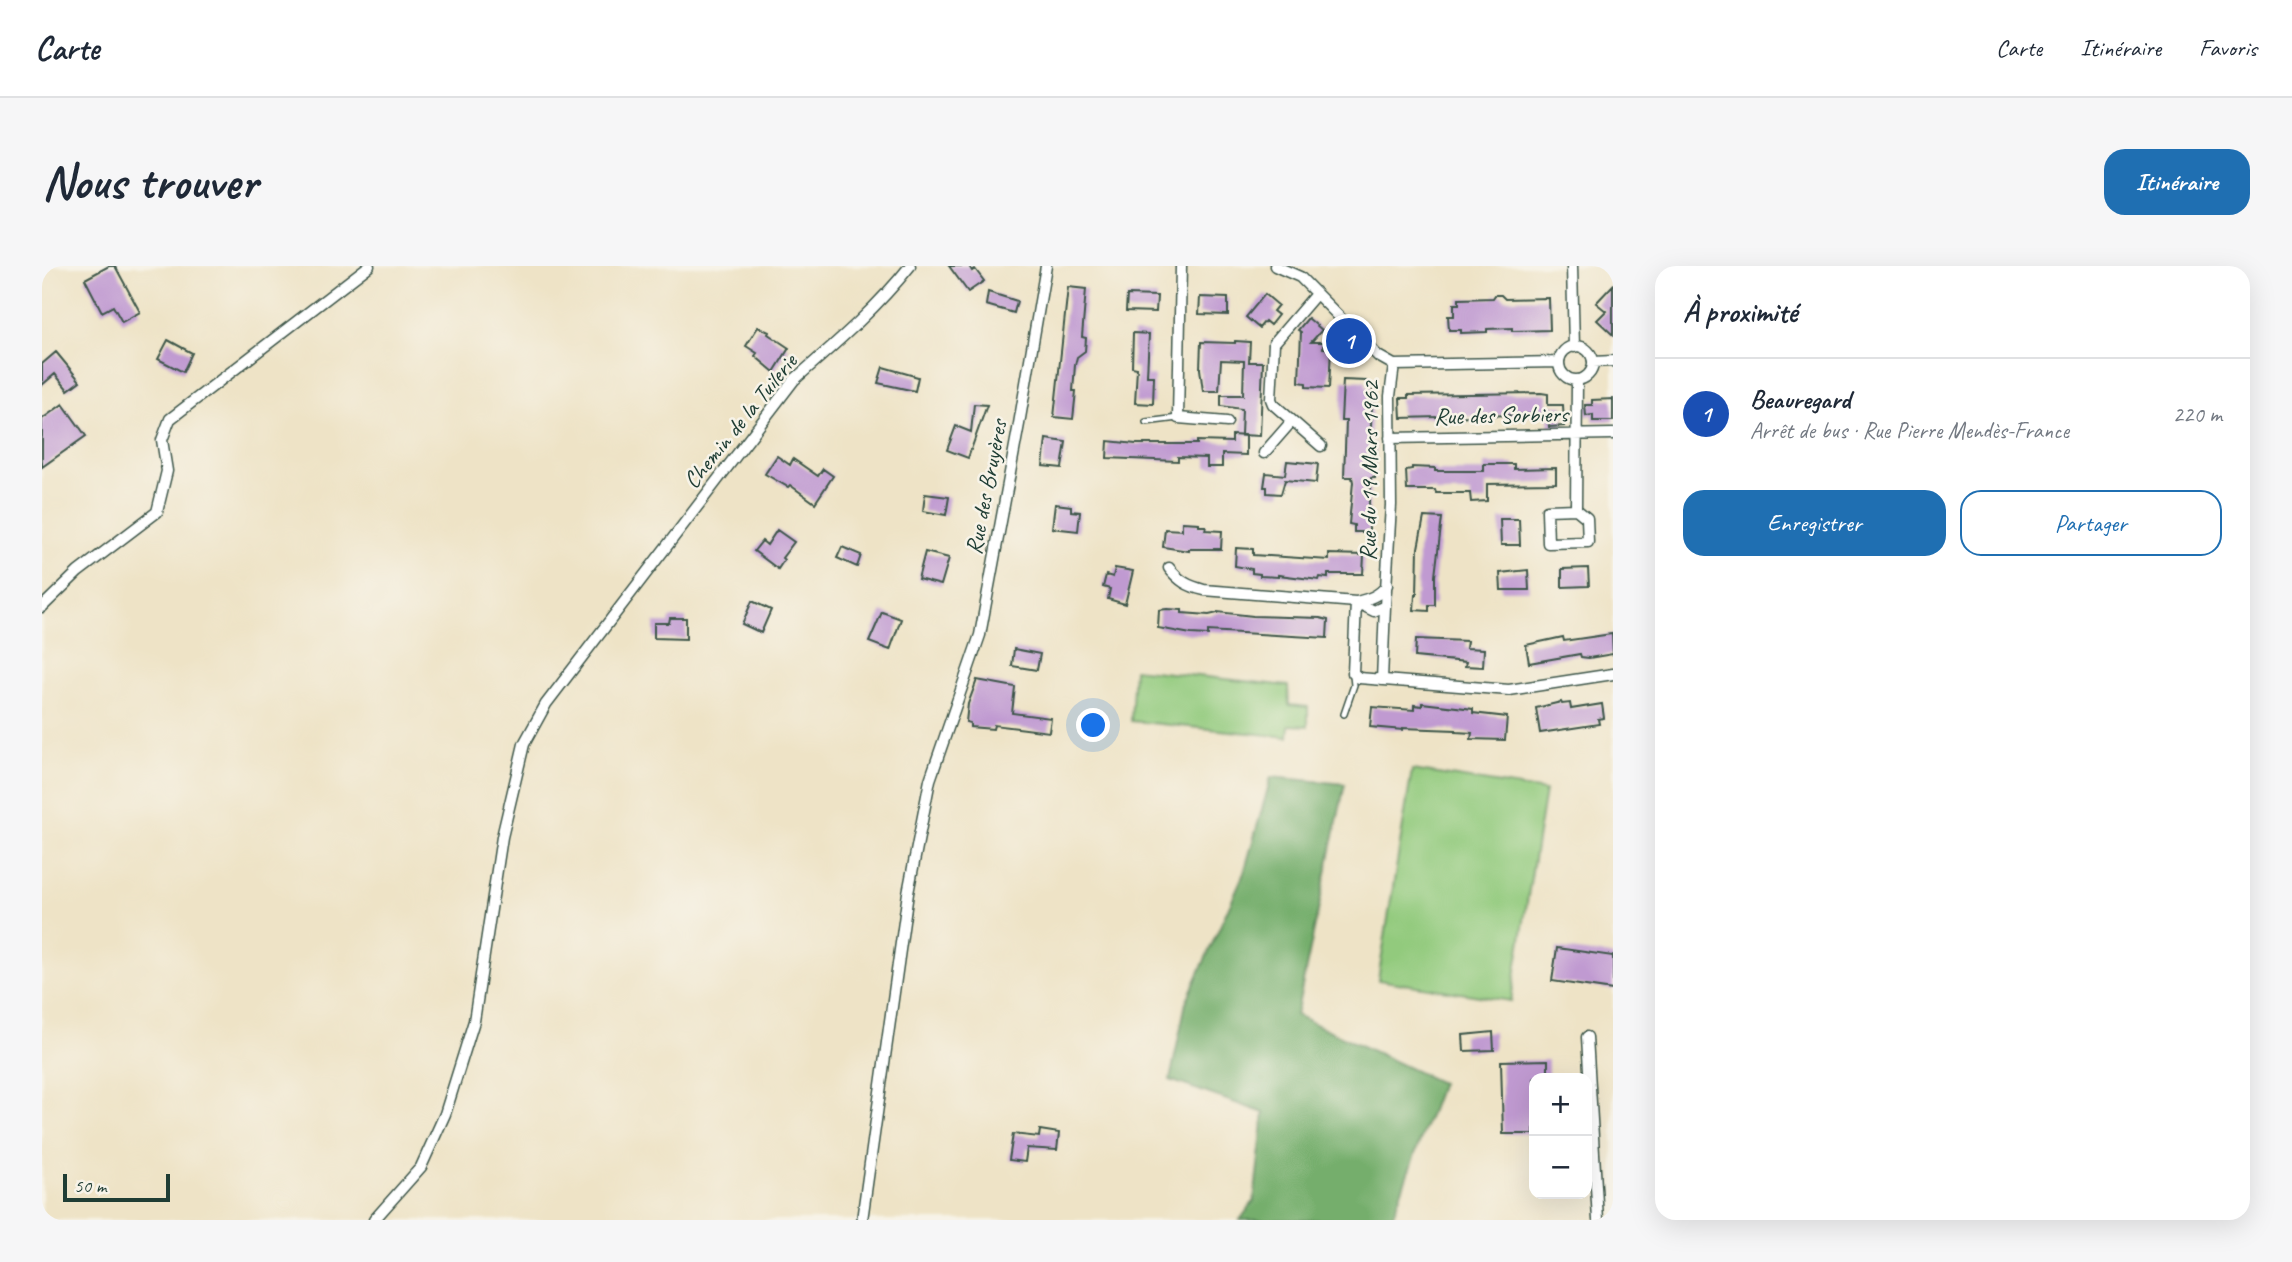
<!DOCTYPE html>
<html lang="fr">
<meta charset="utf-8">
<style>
body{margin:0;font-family:Caveat,sans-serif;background:#f6f6f7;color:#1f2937}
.controls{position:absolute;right:21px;bottom:21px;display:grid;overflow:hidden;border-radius:14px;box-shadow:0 7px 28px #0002}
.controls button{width:63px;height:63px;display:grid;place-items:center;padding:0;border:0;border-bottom:2px solid #e0e1e3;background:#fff;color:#1f2937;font:35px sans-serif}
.scale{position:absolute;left:21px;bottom:18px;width:107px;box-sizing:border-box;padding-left:7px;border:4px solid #1f3d34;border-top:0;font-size:19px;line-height:24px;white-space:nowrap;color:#1f3d34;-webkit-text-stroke:5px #f7f3e8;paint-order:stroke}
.you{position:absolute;left:1052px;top:460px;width:24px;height:24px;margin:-18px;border:5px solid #fff;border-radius:50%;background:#1a73e8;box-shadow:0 0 0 10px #1a73e833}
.badge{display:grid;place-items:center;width:46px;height:46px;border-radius:50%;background:#1f6fb2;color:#fff;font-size:23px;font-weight:700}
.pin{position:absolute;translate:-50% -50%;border:4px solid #fff;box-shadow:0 2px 7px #0006}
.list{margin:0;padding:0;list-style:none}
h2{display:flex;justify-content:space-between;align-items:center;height:91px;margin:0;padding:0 28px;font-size:30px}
h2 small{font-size:23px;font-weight:400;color:#747a83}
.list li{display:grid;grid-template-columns:46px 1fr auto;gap:21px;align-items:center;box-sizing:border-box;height:112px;padding:0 28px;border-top:2px solid #e0e1e3}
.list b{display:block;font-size:26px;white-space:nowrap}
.list p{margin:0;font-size:23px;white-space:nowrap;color:#747a83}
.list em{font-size:23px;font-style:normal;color:#747a83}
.actions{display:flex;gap:14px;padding:21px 28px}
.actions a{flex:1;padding:16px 0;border:2px solid #1f6fb2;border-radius:21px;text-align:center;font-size:24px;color:#1f6fb2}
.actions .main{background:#1f6fb2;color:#fff}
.map{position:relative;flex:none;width:1571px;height:954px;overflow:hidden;border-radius:21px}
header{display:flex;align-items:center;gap:42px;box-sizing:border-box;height:98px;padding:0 35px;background:#fff;border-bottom:2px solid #e0e1e3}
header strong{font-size:33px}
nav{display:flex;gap:38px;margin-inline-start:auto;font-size:24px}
.intro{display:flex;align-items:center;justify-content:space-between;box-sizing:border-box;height:168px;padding:0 42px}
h1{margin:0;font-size:49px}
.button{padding:18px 32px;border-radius:21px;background:#1f6fb2;color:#fff;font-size:24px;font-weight:700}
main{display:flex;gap:42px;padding:0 42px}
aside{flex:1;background:#fff;border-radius:21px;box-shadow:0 7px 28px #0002}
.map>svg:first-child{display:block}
.green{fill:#92ca7d;stroke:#588458;stroke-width:2}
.forest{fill:#75ae6c;stroke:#4a7650;stroke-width:2}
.building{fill:#c09ad1}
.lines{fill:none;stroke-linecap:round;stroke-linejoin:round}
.service-casing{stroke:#3e564a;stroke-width:8}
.minor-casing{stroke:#3e564a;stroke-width:13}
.service{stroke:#fff;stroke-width:5}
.minor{stroke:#fff;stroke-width:10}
.labels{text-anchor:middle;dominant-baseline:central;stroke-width:5;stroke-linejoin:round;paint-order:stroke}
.street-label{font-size:24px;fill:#1f3d34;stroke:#f7f3e8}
</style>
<header>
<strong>Carte</strong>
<nav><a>Carte</a><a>Itinéraire</a><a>Favoris</a></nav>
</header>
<div class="intro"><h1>Nous trouver</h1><a class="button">Itinéraire</a></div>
<main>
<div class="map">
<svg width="1571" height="954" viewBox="0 0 1571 954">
<rect width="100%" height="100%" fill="#f7f3e8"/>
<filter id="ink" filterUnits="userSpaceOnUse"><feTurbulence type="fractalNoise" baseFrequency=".0143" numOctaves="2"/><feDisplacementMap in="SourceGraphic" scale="14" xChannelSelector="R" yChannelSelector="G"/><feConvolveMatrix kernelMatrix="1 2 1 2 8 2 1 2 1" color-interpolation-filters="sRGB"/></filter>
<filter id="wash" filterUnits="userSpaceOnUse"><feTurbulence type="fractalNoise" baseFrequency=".00686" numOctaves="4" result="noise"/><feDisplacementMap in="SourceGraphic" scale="28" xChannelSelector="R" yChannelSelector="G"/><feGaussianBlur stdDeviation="1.57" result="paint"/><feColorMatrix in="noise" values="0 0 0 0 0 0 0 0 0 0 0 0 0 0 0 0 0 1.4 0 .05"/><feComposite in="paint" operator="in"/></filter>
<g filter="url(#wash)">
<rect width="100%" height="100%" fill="#eee3c6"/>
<path class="green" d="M 1092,403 L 1246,420 L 1247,439 L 1266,441 L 1266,460 L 1247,459 L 1246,471 L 1089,455 Z
M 1370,504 L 1503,525 L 1469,735 L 1336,714 Z"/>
<path class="forest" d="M 1229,511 L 1303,518 L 1254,749 L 1399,817 L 1349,954 L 1198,954 L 1212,935 L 1222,847 L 1128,814 L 1144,736 L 1202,607 Z"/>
<g id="blocks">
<path class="building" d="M 67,0 L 73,0 L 98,46 L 80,56 L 71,40 L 60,46 L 43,13 Z
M 907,0 L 927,0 L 930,5 L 933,3 L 942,15 L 926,26 Z
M 1571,19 L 1571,69 L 1555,54 L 1564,45 L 1554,37 Z
M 1026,21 L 1044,23 L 1040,71 L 1044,72 L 1043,85 L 1035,91 L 1033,99 L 1031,125 L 1034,125 L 1031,153 L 1012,151 Z
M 946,26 L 975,35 L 972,47 L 944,39 Z
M 1223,28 L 1236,39 L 1231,45 L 1236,49 L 1228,59 L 1223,55 L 1217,62 L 1204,51 Z
M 1085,29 L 1115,30 L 1114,46 L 1084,45 Z
M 1453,29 L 1459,29 L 1463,33 L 1507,32 L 1508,64 L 1470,65 L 1470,62 L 1445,63 L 1445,66 L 1419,67 L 1419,64 L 1407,64 L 1406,50 L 1412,50 L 1412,38 L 1417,38 L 1417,33 L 1451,32 Z
M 1158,31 L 1186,32 L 1186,49 L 1157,48 Z
M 1266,52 L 1280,64 L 1269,76 L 1282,76 L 1281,82 L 1289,83 L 1287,122 L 1264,121 L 1264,117 L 1257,116 L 1259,66 L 1256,64 Z
M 716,61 L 727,66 L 726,68 L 747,82 L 732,106 L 713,90 L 715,87 L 704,80 Z
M 1091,67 L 1107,68 L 1105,110 L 1112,110 L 1111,138 L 1093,137 L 1095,102 L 1090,101 Z
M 126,74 L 150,87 L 141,106 L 116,93 Z
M 1193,75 L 1208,76 L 1207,96 L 1221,96 L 1218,170 L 1199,169 L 1200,143 L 1179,140 L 1179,129 L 1201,129 L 1202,95 L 1179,94 L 1177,125 L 1161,125 L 1158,103 L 1159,76 L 1193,77 Z
M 14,86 L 38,115 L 26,124 L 13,108 L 0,119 L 0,98 Z
M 841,101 L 876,111 L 873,125 L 836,117 Z
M 1301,114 L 1324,115 L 1324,121 L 1331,121 L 1328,177 L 1334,177 L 1333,212 L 1329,212 L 1327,235 L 1327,266 L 1312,266 L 1312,259 L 1307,258 L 1311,216 L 1310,211 L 1302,211 L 1304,155 L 1299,155 Z
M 1499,127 L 1506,128 L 1506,139 L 1521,139 L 1522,160 L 1507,161 L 1506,148 L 1359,152 L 1358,132 L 1366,132 L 1366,129 Z
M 1571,133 L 1571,155 L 1551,155 L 1551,149 L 1544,150 L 1543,139 L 1550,139 L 1550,134 Z
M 21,138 L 44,170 L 0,201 L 0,153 Z
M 932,138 L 945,139 L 926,192 L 905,184 L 914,160 L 929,166 Z
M 1190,169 L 1204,170 L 1204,189 L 1180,188 L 1180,201 L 1165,201 L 1165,192 L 1136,191 L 1136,195 L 1065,192 L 1066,175 L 1094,178 L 1155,178 L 1155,175 L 1190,176 Z
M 1004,173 L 1024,176 L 1020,202 L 1001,200 Z
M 735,190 L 748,199 L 751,193 L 776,210 L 781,203 L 791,210 L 773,237 L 748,219 L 746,221 L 723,208 Z
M 1245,195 L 1276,198 L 1274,217 L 1243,214 L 1239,228 L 1225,227 L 1225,221 L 1222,221 L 1224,207 L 1243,209 Z
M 1442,198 L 1472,198 L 1472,203 L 1514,202 L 1514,217 L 1445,218 L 1445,235 L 1429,236 L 1428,227 L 1394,227 L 1393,224 L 1365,224 L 1364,204 L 1370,203 L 1370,201 L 1393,202 L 1393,205 L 1442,205 Z
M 883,228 L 907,231 L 904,249 L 881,245 Z
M 1013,238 L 1029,240 L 1029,245 L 1038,246 L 1036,265 L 1010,262 Z
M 1382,251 L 1400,252 L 1393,310 L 1393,339 L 1387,339 L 1387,345 L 1372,344 L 1373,329 L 1375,329 L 1376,282 Z
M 1458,253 L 1477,253 L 1478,279 L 1459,279 Z
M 1140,256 L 1157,257 L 1157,260 L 1164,260 L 1163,264 L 1180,265 L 1179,283 L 1147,283 L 1147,285 L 1121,281 L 1123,263 L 1140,264 Z
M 735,264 L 752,276 L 740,292 L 742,294 L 736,303 L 712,285 L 720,275 L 725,279 Z
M 800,281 L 819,289 L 815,301 L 795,292 Z
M 1194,282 L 1211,283 L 1211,289 L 1287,294 L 1287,288 L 1322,289 L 1321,308 L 1286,308 L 1286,312 L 1278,311 L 1277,314 L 1236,309 L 1236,311 L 1218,310 L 1218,308 L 1210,307 L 1210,303 L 1193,300 Z
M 883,286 L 907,292 L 899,319 L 876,313 Z
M 1073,302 L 1091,305 L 1083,338 L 1066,333 L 1068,323 L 1061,321 L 1064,309 L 1071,311 Z
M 1546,302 L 1547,320 L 1520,321 L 1520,303 Z
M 1486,304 L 1487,324 L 1459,324 L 1458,307 Z
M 710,335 L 729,344 L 719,367 L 700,358 Z
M 1125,343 L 1140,344 L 1140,347 L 1167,349 L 1176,347 L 1176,346 L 1211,350 L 1278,352 L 1286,354 L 1285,372 L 1166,365 L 1166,369 L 1149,368 L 1116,362 L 1117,344 Z
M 840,346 L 859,353 L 848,384 L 827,376 Z
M 628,352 L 644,352 L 644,373 L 612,372 L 612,357 L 627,357 Z
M 1570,368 L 1571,388 L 1547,392 L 1539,391 L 1538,388 L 1487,397 L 1484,379 L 1521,371 L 1522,375 Z
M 1374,373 L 1425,375 L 1424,382 L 1442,383 L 1441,401 L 1423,400 L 1424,396 L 1373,391 Z
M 972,383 L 998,388 L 995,404 L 970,400 Z
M 935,414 L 973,421 L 970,447 L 1009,452 L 1007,466 L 952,459 L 951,463 L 928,461 L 928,457 L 924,456 L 926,438 Z
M 1519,436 L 1520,438 L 1528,437 L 1529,443 L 1560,438 L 1562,452 L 1556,453 L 1557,458 L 1498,467 L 1494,442 Z
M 1380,437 L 1431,443 L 1431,447 L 1465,451 L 1463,474 L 1429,473 L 1430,467 L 1414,466 L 1414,464 L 1361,462 L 1361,464 L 1328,461 L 1330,441 L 1372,444 L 1372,439 L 1380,440 Z
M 1515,682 L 1571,690 L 1571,724 L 1510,715 Z
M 1451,766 L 1452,784 L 1422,785 L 1421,769 Z
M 1506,794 L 1506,812 L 1492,812 L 1492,868 L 1461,868 L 1459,795 Z
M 998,864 L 1017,867 L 1015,884 L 985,882 L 983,896 L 967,894 L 971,868 L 997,871 Z"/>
</g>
</g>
<g filter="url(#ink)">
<use href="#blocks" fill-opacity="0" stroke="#3e564a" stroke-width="2"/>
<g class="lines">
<g class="service-casing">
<path id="service" d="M 1104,156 L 1136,152
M 1302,448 L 1312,419 L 1311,410"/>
</g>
<g class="minor-casing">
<path id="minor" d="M 1139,0 L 1136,152 L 1185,156
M 1233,0 L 1258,11 L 1336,90 L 1352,99 L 1517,96
M 1530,0 L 1532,81
M 1274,28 L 1232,77 L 1229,133 L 1231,138 L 1279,180
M1517 97a17 17 0 1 1 34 0a17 17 0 1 1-34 0Z
M 1551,96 L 1571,95
M 1348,172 L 1571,168
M 1222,187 L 1250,155
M 1534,243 L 1545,252 L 1546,276 L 1506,277 L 1505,244 L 1534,243 L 1535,114
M 1127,302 C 1137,315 1146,320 1162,324 L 1314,336 L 1332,345 L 1343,340 L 1349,239 L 1348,130 L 1352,99
M 1345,319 C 1337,330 1327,333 1314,336 L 1311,407 L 1317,412 L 1467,424 L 1571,408
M 0,341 L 36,306 L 115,246 L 125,205 L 120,174 L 128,153 L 327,0
M 1340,414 L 1343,340
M 1545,771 L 1556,954
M 332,954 L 379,901 L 403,848 L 432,755 L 460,571 L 482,478 L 504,438 L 752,114 C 793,78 834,43 868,0
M 820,954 L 866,627 L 888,514 L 938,369 L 977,158 L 1004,0"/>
</g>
<use href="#service" class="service"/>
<use href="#minor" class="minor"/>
</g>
</g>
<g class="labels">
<g class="street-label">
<text transform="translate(1459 149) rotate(-1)">Rue des Sorbiers</text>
<text transform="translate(698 155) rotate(-51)">Chemin de la Tuilerie</text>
<text transform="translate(1327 205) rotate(-89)">Rue du 19 Mars 1962</text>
<text transform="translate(944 221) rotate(-79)">Rue des Bruyères</text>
</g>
</g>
</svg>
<div class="controls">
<button>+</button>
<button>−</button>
</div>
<div class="scale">50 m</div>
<div class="you"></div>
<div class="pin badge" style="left:1307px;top:75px;background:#1a4fb4">1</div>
</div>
<aside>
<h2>À proximité<small></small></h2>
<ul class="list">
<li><span class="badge" style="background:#1a4fb4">1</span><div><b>Beauregard</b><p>Arrêt de bus · Rue Pierre Mendès-France</p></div><em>220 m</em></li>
</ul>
<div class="actions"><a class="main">Enregistrer</a><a>Partager</a></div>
</aside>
</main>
